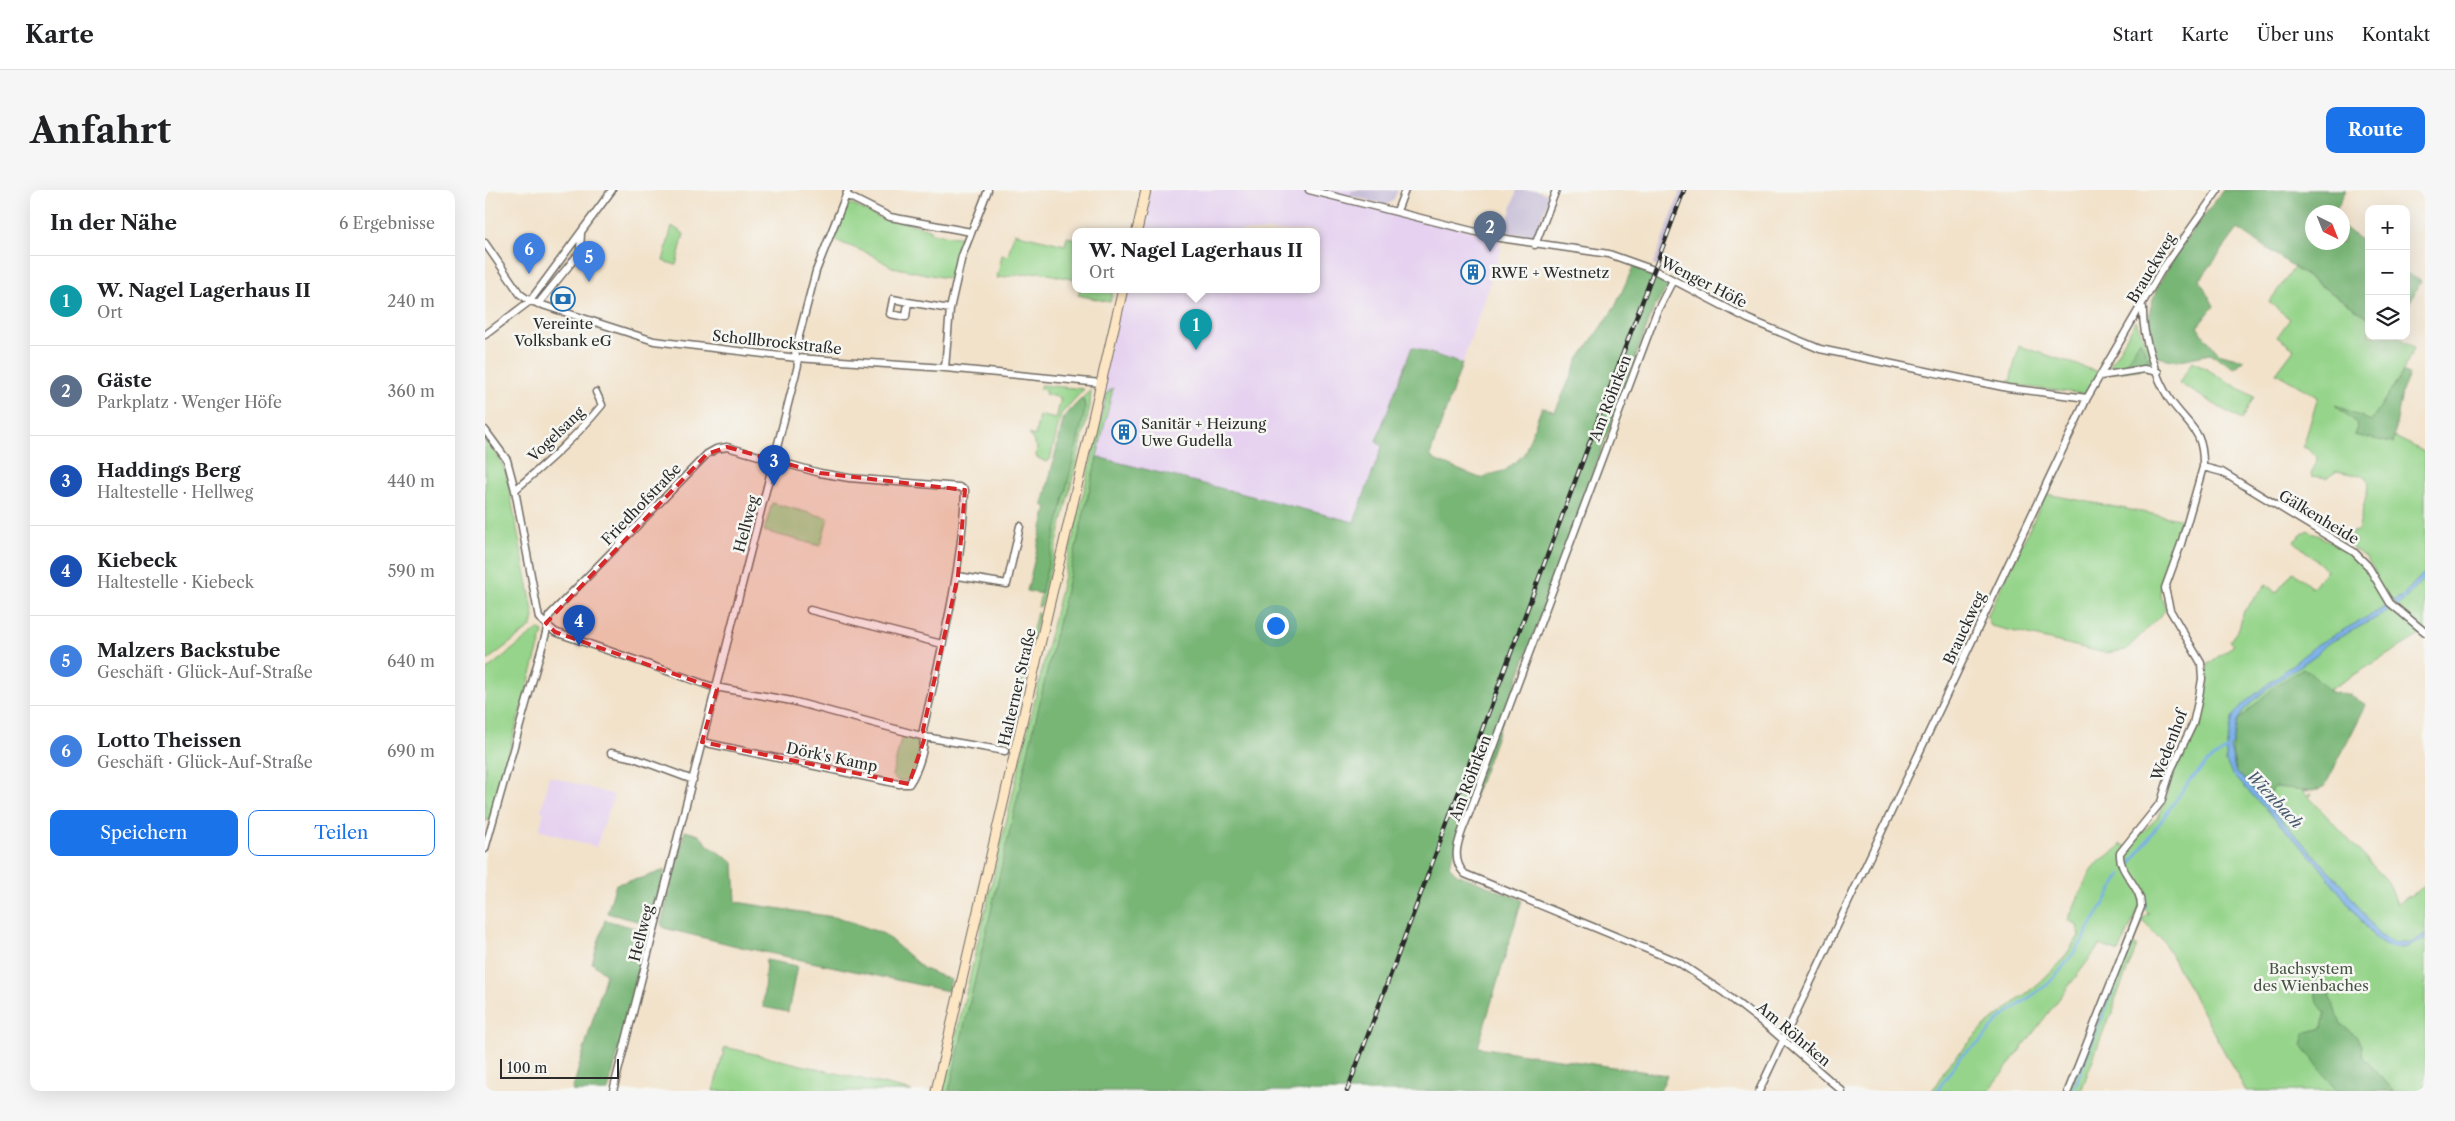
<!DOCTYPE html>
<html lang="de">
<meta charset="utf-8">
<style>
body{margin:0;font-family:"Libre Caslon Text",serif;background:#f6f6f6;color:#202124}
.controls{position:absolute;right:15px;top:15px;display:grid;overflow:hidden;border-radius:10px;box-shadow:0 5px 20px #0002}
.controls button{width:45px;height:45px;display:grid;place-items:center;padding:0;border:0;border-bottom:1px solid #e0e0e0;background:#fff;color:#202124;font:25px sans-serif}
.compass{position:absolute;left:1820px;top:15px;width:45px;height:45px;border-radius:50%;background:#fff;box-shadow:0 5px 20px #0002;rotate:137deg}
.scale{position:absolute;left:15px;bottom:12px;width:119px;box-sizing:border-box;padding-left:5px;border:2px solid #2b2b2b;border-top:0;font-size:14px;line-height:18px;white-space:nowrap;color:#2b2b2b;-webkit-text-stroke:4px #f6f6f2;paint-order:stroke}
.you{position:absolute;left:790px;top:435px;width:18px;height:18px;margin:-12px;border:4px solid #fff;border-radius:50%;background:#1a73e8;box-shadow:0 0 0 8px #1a73e833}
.badge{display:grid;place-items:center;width:32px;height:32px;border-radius:50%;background:#1a73e8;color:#fff;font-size:16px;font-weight:700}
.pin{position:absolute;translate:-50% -41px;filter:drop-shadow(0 1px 2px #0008)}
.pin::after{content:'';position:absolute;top:26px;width:18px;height:15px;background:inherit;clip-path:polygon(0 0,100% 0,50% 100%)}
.popup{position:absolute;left:587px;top:38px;width:248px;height:65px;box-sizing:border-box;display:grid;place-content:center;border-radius:10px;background:#fff;filter:drop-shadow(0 1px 4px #0005);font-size:16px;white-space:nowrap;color:#757577}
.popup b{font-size:19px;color:#202124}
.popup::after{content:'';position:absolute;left:50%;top:100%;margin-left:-10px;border:10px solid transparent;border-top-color:#fff}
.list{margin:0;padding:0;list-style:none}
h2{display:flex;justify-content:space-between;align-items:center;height:65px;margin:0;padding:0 20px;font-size:21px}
h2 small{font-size:16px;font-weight:400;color:#757577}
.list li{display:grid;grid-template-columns:32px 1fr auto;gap:15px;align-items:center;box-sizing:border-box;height:90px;padding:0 20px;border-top:1px solid #e0e0e0}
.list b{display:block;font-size:19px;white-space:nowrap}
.list p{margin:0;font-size:16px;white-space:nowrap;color:#757577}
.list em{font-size:16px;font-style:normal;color:#757577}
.actions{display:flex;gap:10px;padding:15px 20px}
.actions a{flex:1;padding:11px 0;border:1px solid #1a73e8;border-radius:10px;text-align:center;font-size:18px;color:#1a73e8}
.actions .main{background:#1a73e8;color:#fff}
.icon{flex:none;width:28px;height:28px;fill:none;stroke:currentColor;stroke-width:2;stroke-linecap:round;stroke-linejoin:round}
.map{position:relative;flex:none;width:1940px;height:901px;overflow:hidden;border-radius:10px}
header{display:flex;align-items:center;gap:30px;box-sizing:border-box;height:70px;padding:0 25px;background:#fff;border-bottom:1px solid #e0e0e0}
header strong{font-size:24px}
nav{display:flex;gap:28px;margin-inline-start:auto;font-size:18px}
.intro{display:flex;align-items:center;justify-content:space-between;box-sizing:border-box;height:120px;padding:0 30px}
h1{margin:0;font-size:35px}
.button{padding:12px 22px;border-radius:10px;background:#1a73e8;color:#fff;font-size:18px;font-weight:700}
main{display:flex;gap:30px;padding:0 30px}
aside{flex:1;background:#fff;border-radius:10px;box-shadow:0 5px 20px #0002}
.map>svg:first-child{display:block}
.built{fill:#e6d2f0}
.industrial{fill:#c8bfd8}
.green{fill:#95d48a;stroke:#60805a;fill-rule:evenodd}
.forest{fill:#78b676;stroke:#527050}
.water{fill:#7ab0e9;stroke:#526e8a}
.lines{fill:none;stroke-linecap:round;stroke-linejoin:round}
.stream{stroke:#7ab0e9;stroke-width:2.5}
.street-casing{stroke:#716b63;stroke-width:9}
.secondary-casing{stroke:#716b63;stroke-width:11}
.street{stroke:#fff;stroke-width:6}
.secondary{stroke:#fce6c4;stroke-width:9}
.rail-casing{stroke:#2b2b2b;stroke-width:4.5}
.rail{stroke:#f6f6f2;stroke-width:2.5;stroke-dasharray:8;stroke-linecap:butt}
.marked{fill:#d62828;fill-opacity:0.2;stroke:#d62828;stroke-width:4;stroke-dasharray:10 6;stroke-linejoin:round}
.labels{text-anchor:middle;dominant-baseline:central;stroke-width:5;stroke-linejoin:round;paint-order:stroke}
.street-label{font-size:15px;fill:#2b2b2b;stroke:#f6f6f2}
.poi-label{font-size:15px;fill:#2b2b2b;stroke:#f6f6f2;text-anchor:start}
.park-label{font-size:15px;fill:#465543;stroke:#f6f6f2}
.water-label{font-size:16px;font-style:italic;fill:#475a6e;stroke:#f6f6f2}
</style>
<header>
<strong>Karte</strong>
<nav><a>Start</a><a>Karte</a><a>Über uns</a><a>Kontakt</a></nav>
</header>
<div class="intro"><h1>Anfahrt</h1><a class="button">Route</a></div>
<main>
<aside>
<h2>In der Nähe<small>6 Ergebnisse</small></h2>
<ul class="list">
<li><span class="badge" style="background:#0f9aa8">1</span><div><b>W. Nagel Lagerhaus II</b><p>Ort</p></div><em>240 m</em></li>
<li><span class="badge" style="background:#5c6f8a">2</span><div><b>Gäste</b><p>Parkplatz · Wenger Höfe</p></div><em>360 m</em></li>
<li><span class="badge" style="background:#1a4fb4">3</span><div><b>Haddings Berg</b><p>Haltestelle · Hellweg</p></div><em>440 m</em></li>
<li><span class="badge" style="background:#1a4fb4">4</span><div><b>Kiebeck</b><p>Haltestelle · Kiebeck</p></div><em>590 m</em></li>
<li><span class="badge" style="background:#3f7fe0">5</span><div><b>Malzers Backstube</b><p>Geschäft · Glück-Auf-Straße</p></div><em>640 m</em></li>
<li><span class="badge" style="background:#3f7fe0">6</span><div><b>Lotto Theissen</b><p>Geschäft · Glück-Auf-Straße</p></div><em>690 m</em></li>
</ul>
<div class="actions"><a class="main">Speichern</a><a>Teilen</a></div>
</aside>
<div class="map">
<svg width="1940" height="901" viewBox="0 0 1940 901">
<rect width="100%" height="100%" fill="#f6f6f2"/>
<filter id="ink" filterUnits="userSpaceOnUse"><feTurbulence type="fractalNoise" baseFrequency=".02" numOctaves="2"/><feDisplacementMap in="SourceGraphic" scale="10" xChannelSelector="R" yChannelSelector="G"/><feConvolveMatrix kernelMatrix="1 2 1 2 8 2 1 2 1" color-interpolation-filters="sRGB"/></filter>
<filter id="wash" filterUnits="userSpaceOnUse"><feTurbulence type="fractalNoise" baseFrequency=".0096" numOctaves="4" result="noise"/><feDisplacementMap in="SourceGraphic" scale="20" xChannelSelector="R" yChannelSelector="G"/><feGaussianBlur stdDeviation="1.12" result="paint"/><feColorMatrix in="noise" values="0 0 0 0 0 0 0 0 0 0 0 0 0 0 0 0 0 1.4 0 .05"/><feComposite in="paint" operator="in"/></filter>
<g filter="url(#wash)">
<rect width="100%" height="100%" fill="#f2e2ca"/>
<path class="built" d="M 661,0 L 867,0 L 864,9 L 1015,48 L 1016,60 L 977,174 L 927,157 L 891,251 L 897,257 L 869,332 L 600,266 L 638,99 L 831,99 L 831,41 L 652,41 Z
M 64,586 L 129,605 L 111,657 L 54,640 L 59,622 L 56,621 Z"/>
<path class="industrial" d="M 867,0 L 913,0 L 908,11 L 901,15 L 865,6 Z
M 1032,0 L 1051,0 L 1065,5 L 1050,46 L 1019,42 Z
M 1196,0 L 1201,0 L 1172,77 L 1168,75 Z"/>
<path class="green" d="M 364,13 L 401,31 L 403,28 L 445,39 L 445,43 L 479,48 L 466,89 L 407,77 L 385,64 L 349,50 Z
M 187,36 L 199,44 L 191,75 L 178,71 Z
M 529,43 L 580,55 L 582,47 L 591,49 L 591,90 L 554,82 L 512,88 L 517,65 L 523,66 Z
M 1809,78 L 1884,128 L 1884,146 L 1912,146 L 1929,157 L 1916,185 L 1886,231 L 1852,216 L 1873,235 L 1869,245 L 1908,253 L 1910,247 L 1940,262 L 1940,442 L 1844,500 L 1872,516 L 1834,600 L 1817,601 L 1822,605 L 1827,604 L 1824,607 L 1903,692 L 1912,714 L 1940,696 L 1940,901 L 1761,901 L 1677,749 L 1670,745 L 1658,730 L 1648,754 L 1652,756 L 1630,810 L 1628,825 L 1623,829 L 1596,901 L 1584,901 L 1654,728 L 1656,725 L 1658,728 L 1662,724 L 1664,725 L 1661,720 L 1654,717 L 1634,762 L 1615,755 L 1504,901 L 1447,901 L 1462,876 L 1499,837 L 1553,794 L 1576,772 L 1594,746 L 1592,735 L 1583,730 C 1592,711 1599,690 1612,674 C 1620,665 1631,663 1636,654 L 1642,657 L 1673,627 L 1679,615 L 1691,575 L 1713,535 L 1723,474 L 1749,455 L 1745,451 L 1754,438 L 1759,421 L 1781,394 L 1791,403 L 1808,382 L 1827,398 L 1842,380 L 1809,351 L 1822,340 L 1862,360 L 1891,383 L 1882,369 L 1864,355 L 1867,342 L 1873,341 L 1884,293 L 1882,287 L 1852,281 L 1842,288 L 1827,286 L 1826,283 L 1831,274 L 1832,267 L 1825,260 L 1818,257 L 1833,207 L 1791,183 L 1809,159 L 1792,147 L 1805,129 L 1784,112 Z
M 595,99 L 628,99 L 625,112 L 593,105 Z
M 1651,131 L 1671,178 L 1621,183 ZM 1655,151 L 1667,175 L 1638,179 Z
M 1534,156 L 1614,182 L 1600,204 L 1524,195 Z
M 1708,171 L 1769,207 L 1756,230 L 1694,193 Z
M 556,195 L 599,199 L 576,224 L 565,270 L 561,272 L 551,267 L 552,257 L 544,244 L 550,246 L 554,225 L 571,229 L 576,208 L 560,204 L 561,200 L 554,199 Z
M 628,198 L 464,901 L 458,901 L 622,203 Z
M 606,200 L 605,216 L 557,415 L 553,417 L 600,220 L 600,215 L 597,209 L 595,210 Z
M 0,249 L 13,266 L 21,282 L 49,426 L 47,436 L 0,472 Z
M 1561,304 L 1699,330 L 1690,360 L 1676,392 L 1675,405 L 1681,420 L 1641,460 L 1620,463 L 1506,436 L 1502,427 Z
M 287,313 L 343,328 L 335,356 L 279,341 Z
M 552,422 L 554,426 L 524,557 L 521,556 Z
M 53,439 L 58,442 L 4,631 L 0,630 L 0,481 Z
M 419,547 L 431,550 C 438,563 425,606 407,586 L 416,549 Z
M 240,857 L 427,901 L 228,901 Z"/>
<path class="forest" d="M 1738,0 L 1861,0 L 1850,22 L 1828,22 L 1828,52 L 1858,52 L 1858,36 L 1884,57 L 1884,128 L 1753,39 L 1715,90 L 1729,116 L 1712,137 L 1733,163 L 1759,170 L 1750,178 L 1725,164 L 1691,171 L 1673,167 C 1670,157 1665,144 1664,133 C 1662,93 1715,33 1738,0 Z
M 1149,75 L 1183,91 L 1184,95 L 1168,120 L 964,676 L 972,684 L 1037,710 L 993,857 L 1182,885 L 1175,901 L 464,901 L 612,267 L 869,332 L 897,257 L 891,251 L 927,157 L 977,174 L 945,265 L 949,270 L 995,288 L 1021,280 L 1039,264 L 1057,217 L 1070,222 L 1094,168 L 1130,117 Z
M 1921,83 L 1936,91 L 1921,119 Z
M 1655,150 L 1667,176 L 1638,180 Z
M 1918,182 L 1924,185 L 1917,201 L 1908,253 L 1869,245 L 1873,235 L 1850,215 L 1886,231 Z
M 596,209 L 599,211 L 600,220 L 556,404 L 542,401 L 562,317 L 558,315 L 579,227 Z
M 1818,478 L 1832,488 L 1846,503 L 1864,504 L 1881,515 L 1840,596 L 1829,601 L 1790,597 L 1779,609 L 1751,581 L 1747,560 L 1752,531 L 1789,497 Z
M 200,641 L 214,645 L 224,656 L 249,673 L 251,712 L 355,728 L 399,744 L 439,779 L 466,790 L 463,801 L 256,757 L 179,738 L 176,734 Z
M 180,680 L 167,732 L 163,734 L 122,723 L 131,694 L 157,688 Z
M 120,730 L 161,741 L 164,745 L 123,901 L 87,901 L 121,784 L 107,773 Z
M 281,770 L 312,776 L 303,822 L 278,817 Z
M 1829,798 L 1843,803 L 1856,834 L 1871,846 L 1877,855 L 1878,867 L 1909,901 L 1852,901 L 1817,855 L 1820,843 L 1837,838 L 1840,823 L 1832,811 Z"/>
<path class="water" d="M 1940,382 L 1940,388 L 1912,417 L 1908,411 L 1917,406 Z
M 1904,415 L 1908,419 L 1842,454 L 1831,465 L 1784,497 L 1759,520 L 1752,531 L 1748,553 L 1745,557 L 1750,580 L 1859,697 L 1894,745 L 1909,753 L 1926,753 L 1940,744 L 1940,749 C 1921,759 1906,764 1889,747 L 1831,672 L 1747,584 L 1741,572 L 1741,558 L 1748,526 L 1758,514 L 1833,454 Z"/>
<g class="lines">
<path class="stream" d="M 1643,677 L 1660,707 L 1660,718
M 1642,679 L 1705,590 L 1724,571 L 1743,558
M 1452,901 L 1476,866 L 1495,852 L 1515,829 L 1563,794 L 1575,781 L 1596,753 L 1636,684
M 1588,901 L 1656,729"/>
</g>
</g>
<g filter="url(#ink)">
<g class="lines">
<g class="street-casing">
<path id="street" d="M 824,0 L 1015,48 L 1124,64 L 1169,80 L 1263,129 L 1335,159 L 1523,198 L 1602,208
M 361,5 L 405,27 L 486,42
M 912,21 L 920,0
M 0,53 L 35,104 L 45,111 L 169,151 L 312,168 L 460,178 L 616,193
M 1050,55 L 1071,0
M 1188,90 L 1172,121 L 985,621 C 978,640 962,667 980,684 L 1193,772 L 1238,802 L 1287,840 L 1357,901
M 408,109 L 423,112 L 421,127 L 405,124 Z
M 423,112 L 465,119
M 53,114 L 95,62 L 96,43
M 0,145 L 45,111 L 127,0
M 460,178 L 465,119 L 477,66 L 503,0
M 1615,186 L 1659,179 L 1673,182
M 0,240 L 22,270 L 30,300 L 54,428 L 70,442 L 225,496 L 307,511 L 440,547 L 520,561
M 1718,277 L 1737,282 L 1869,362 L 1883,376 L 1905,413 L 1940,442
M 30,300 C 61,273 91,247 117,215 L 111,202
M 473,386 L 522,394 L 535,336
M 325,420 L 457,454
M 126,563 L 149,568 L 208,590
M 0,659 L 61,443 L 64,426 L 222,264 L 231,259 L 242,257 L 335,283 L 364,288 L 474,297 L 480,300 C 477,382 456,460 438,540 C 442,555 433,581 424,594 L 414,594 L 217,552
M 128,901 L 313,175 L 310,161 L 331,81 L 363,0
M 1274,901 L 1602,208 L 1676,81 L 1733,0
M 1583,901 L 1656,717 C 1657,696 1633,683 1635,663 L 1676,612 L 1686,580 L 1708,534 L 1713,512 L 1717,489 L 1716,473 L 1685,420 L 1680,398 L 1696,354 L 1718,277 C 1719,239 1704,237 1685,210 C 1670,187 1657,145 1658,118"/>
</g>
<g class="secondary-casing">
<path id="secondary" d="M 652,41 L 661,0
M 451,901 L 638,99"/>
</g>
<use href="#street" class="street"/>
<use href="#secondary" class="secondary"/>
<g class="rail-casing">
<path id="rail" d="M 862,901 L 1199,0"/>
</g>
<use href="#rail" class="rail"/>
</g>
</g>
<path class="marked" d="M 242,257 L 335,283 L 480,300 L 473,386 L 438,540 L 440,547 L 424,594 L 217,552 L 232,499 L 70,442 L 61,433 L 222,264 Z"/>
<defs>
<g id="building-ring" transform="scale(1.25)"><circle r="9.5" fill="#f6f6f2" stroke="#1f6fb2" stroke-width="1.5"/><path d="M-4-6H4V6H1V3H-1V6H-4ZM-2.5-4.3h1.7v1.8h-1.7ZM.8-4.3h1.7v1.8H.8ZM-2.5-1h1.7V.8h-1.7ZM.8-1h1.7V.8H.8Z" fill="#1f6fb2"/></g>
<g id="bank-ring" transform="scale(1.25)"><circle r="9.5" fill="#f6f6f2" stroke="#1f6fb2" stroke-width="1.5"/><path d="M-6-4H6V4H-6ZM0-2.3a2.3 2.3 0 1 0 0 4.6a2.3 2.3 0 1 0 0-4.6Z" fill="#1f6fb2"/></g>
</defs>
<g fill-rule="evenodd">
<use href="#building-ring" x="988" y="82"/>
<use href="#bank-ring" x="78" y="109"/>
<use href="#building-ring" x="639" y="242"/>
</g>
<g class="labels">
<g class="street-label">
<text transform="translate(1666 78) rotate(-59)">Brauckweg</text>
<text transform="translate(1219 92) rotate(27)">Wenger Höfe</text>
<text transform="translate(292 152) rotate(6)">Schollbrockstraße</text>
<text transform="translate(1125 208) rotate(-69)">Am Röhrken</text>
<text transform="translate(71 244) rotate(-44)">Vogelsang</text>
<text transform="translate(156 314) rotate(-46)">Friedhofstraße</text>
<text transform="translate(1834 327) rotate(31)">Gälkenheide</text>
<text transform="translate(261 334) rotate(-75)">Hellweg</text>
<text transform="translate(1479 438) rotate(-65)">Brauckweg</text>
<text transform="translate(532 497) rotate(-77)">Halterner Straße</text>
<text transform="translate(1684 555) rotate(-69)">Wedenhof</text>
<text transform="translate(347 567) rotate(12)">Dörk's Kamp</text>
<text transform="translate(985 588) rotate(-69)">Am Röhrken</text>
<text transform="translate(156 743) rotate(-76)">Hellweg</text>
<text transform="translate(1309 844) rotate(40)">Am Röhrken</text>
</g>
<g class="poi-label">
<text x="1006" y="82">RWE + Westnetz</text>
<text x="78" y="133" text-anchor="middle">Vereinte<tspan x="78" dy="17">Volksbank eG</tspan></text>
<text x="656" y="233">Sanitär + Heizung<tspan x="656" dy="17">Uwe Gudella</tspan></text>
</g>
<g class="park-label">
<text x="1826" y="778">Bachsystem<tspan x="1826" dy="17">des Wienbaches</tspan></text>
</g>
<g class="water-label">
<text transform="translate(1790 609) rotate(47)">Wienbach</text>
</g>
</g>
</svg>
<div class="controls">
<button>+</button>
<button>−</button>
<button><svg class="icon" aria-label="layers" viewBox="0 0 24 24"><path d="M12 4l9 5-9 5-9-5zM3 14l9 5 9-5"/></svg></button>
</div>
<svg class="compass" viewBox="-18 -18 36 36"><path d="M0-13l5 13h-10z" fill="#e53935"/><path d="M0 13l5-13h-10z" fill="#757577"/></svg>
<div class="scale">100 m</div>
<div class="you"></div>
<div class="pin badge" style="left:711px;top:160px;background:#0f9aa8">1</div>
<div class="popup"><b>W. Nagel Lagerhaus II</b>Ort</div>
<div class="pin badge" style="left:1005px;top:62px;background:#5c6f8a">2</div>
<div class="pin badge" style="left:289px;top:296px;background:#1a4fb4">3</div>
<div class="pin badge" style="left:94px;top:456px;background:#1a4fb4">4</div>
<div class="pin badge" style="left:104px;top:92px;background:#3f7fe0">5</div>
<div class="pin badge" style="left:44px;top:84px;background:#3f7fe0">6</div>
</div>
</main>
